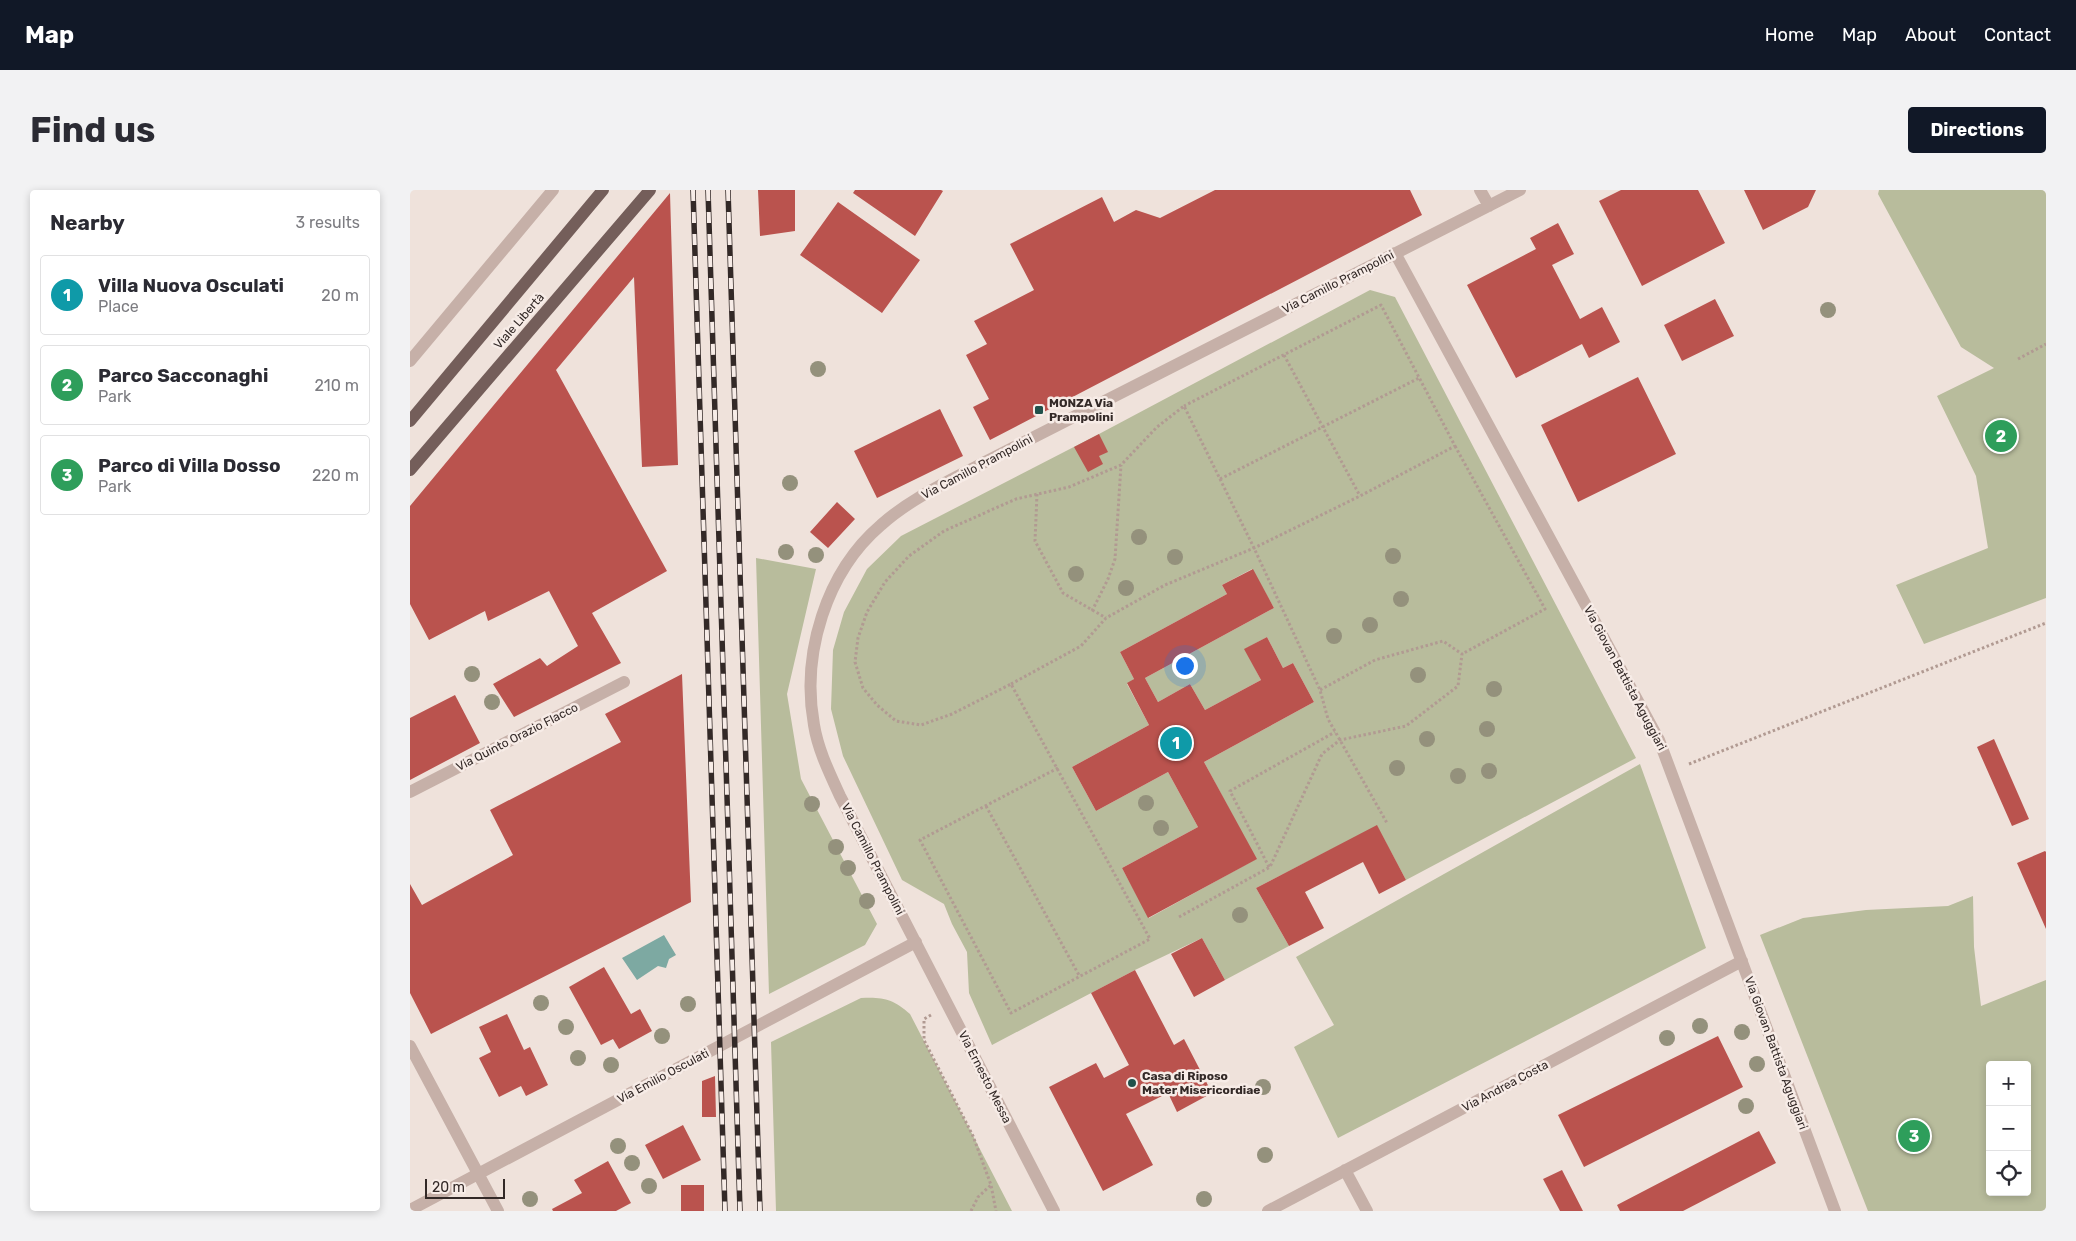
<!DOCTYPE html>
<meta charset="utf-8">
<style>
body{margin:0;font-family:Rubik,sans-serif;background:#f2f2f3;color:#2b2b33}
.controls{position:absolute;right:15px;bottom:15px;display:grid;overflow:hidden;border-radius:5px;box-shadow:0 2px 8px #0003}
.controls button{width:45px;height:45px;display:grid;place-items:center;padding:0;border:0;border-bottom:1px solid #e1e1e2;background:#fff;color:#2b2b33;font:25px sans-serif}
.scale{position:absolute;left:15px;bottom:12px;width:80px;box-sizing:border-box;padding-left:5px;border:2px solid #332927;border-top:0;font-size:14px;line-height:18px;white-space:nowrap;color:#332927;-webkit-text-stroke:4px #f7ece7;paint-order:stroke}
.you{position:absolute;left:774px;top:475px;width:18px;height:18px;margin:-12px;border:4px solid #fff;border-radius:50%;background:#1a73e8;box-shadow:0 0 0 8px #1a73e833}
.badge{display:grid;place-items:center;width:32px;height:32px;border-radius:50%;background:#111827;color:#fff;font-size:16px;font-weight:700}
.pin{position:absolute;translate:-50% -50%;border:2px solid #fff;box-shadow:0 1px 5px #0006}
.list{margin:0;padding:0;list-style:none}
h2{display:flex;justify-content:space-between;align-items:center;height:65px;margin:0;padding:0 20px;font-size:21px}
h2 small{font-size:16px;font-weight:400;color:#7c7c81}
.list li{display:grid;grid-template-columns:32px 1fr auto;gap:15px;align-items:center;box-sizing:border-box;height:80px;margin:0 10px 10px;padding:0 10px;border:1px solid #e1e1e2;border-radius:5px}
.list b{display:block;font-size:19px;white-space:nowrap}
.list p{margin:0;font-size:16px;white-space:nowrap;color:#7c7c81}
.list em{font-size:16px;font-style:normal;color:#7c7c81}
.icon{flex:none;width:28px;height:28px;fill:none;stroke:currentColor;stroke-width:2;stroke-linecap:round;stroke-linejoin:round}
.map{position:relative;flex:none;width:1636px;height:1021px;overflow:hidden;border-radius:5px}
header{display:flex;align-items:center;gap:30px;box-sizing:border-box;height:70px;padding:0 25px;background:#111827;color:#fff}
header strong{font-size:24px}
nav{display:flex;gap:28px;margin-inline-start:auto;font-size:18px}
.intro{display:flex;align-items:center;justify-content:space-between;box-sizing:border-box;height:120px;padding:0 30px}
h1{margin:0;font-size:35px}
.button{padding:12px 22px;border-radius:5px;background:#111827;color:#fff;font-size:18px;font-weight:700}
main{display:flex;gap:30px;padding:0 30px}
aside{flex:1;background:#fff;border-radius:5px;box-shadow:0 2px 8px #0003}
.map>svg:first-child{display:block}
.green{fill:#b8bc9c;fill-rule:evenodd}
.water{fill:#7da9a2}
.building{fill:#ba534e}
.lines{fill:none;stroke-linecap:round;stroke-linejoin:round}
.path{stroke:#b19a92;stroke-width:3;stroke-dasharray:2.5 2.5;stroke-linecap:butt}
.minor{stroke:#c6b0a8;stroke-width:12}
.major{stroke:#745e5a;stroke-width:12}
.rail-casing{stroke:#332927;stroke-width:5.5}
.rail{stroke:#f7ece7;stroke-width:4;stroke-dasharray:11;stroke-linecap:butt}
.tree{fill:#94917c}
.poi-dot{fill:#21514b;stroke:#f7ece7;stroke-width:2}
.labels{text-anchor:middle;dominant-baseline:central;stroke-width:5;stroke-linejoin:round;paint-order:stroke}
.street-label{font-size:12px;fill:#332927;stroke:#f7ece7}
.poi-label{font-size:12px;font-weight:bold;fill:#332927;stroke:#f7ece7;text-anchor:start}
</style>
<header>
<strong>Map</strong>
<nav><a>Home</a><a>Map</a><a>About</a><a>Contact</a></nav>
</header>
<div class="intro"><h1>Find us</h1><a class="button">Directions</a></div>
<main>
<aside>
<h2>Nearby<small>3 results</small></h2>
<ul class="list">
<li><span class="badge" style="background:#0f9aa8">1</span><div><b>Villa Nuova Osculati</b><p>Place</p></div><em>20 m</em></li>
<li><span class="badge" style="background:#2e9e5b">2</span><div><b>Parco Sacconaghi</b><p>Park</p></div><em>210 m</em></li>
<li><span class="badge" style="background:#2e9e5b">3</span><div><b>Parco di Villa Dosso</b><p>Park</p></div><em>220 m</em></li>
</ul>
</aside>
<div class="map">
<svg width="1636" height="1021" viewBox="0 0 1636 1021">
<rect width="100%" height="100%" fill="#efe2db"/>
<path class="green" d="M 1469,0 L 1636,0 L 1636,408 L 1514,454 L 1486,395 L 1578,358 L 1566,286 L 1527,206 L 1584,178 L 1551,157 L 1468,4 Z
M 960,100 L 985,107 L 1226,568 L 996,690 L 967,636 L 846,698 L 879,756 L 815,790 L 792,748 L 725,780 L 582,855 L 559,803 L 557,762 L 542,734 L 534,714 L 492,690 L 433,566 L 421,519 L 423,460 L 434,422 L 457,379 L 491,346 L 689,244 ZM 842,379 L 864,418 L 735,488 L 748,512 L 780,494 L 795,520 L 851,490 L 835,459 L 857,447 L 873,478 L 883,473 L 904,512 L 794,572 L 846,669 L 739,728 L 712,678 L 788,637 L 758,582 L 686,621 L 662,577 L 739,535 L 717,494 L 724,489 L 710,462 L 817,404 L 812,395 Z
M 346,368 L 406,379 L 377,504 L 391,589 L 467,734 L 455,755 L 359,804 Z
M 1230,574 L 1296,758 L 928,948 L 884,857 L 924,835 L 886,767 Z
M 1563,706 L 1564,757 L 1571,816 L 1636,790 L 1636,1021 L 1458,1021 L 1350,745 L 1393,728 L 1456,720 L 1538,716 ZM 1580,875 L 1617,875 L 1617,1002 L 1580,1002 Z
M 451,808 C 474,807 483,809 500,824 L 602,1021 L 366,1021 L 361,852 Z"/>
<path class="water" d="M 254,745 L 266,765 L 259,769 L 256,778 L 248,776 L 227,790 L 212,768 Z"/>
<path class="building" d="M 348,0 L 385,0 L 385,41 L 350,46 Z
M 445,0 L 531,0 L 533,1 L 505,46 L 443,3 Z
M 805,0 L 1000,0 L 1012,25 L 580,250 L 563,217 L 579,209 L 556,165 L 577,154 L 564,131 L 624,100 L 600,54 L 692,7 L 704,32 L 726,20 L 750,28 Z
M 1211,0 L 1288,0 L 1315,53 L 1232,96 L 1189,11 Z
M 1334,0 L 1406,0 L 1398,17 L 1353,40 Z
M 260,3 L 268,275 L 232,277 L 224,87 L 146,180 L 257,381 L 182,423 L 211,473 L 104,527 L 83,494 L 130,468 L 137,476 L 168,456 L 139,401 L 78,431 L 75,421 L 19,450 L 0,414 L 0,316 Z
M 428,12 L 510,70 L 472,123 L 390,65 Z
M 1148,33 L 1164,64 L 1142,75 L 1170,129 L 1192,117 L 1210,152 L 1179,168 L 1172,154 L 1106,188 L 1057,95 L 1126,59 L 1120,48 Z
M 1305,109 L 1324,146 L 1272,171 L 1254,135 Z
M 1228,187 L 1266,264 L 1168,312 L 1131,235 Z
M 530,219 L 553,266 L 467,308 L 444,261 Z
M 689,244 L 698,262 L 689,266 L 693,274 L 678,282 L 664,257 Z
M 427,312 L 445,329 L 418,358 L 400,342 Z
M 843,379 L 864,418 L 735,488 L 748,512 L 780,494 L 795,520 L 851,490 L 834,459 L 857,447 L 873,478 L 883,473 L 904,512 L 794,572 L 847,669 L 738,728 L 712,678 L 788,637 L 758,582 L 686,621 L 662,577 L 739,535 L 717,493 L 724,489 L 710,462 L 817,404 L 812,395 Z
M 272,484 L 281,712 L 21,844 L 0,803 L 0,694 L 12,715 L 103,665 L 80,620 L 211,552 L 195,524 Z
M 45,505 L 70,553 L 0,590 L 0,528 Z
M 1584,549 L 1619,629 L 1602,636 L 1567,557 Z
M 967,635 L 996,690 L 969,704 L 953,672 L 895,702 L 914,738 L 879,756 L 846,698 Z
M 1635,661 L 1636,662 L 1636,739 L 1607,673 Z
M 792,748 L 815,790 L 784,807 L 761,764 Z
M 194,777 L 221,824 L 230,819 L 242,841 L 209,859 L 203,849 L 191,855 L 159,797 Z
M 725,780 L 764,855 L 774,849 L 802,903 L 767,922 L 758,903 L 716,924 L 743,975 L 693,1001 L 639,897 L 686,873 L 694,888 L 719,875 L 681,803 Z
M 97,824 L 114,860 L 120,857 L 138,895 L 116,906 L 111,896 L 89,907 L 69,868 L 81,862 L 69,837 Z
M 1308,846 L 1333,897 L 1174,977 L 1148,925 Z
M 305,886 L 306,927 L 292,927 L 292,891 Z
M 273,935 L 291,970 L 253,989 L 235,955 Z
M 1349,941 L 1366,973 L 1273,1021 L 1210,1021 L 1207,1015 Z
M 198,971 L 221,1013 L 206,1021 L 143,1021 L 142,1019 L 172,1003 L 164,990 Z
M 1152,980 L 1173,1021 L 1150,1021 L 1133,989 Z
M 271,995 L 294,995 L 294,1021 L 271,1021 Z"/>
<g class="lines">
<path class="path" d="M 874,165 L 950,306
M 1608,169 L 1636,154
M 1045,256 L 1135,419 L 1052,464
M 810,289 L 1009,188
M 627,304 L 625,351 L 653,403 L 696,428
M 682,421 L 698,389 L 705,369 L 711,275
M 601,494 L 671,456 L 696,428 L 755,395 L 844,358 L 950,306 L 1045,256 L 971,115 L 774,216
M 1279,574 L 1636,433
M 648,578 L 510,650 L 601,823 L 740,749 L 601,494 L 542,524 L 511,535 L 486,531 L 467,515 L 453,498 L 445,472 L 448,448 L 457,422 L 475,392 L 499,366 L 534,341 L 606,309 L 659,297 L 711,275 L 747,237 L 774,216 L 844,358 L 910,500 L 918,529 L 977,633
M 576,616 L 670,787
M 859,677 L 820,601 L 925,542
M 769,727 L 860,677 L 912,564 L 930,550 L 996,536 L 1048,496 L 1052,464 L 1033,451 L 965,470 L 910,500
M 521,825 L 514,829 L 514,850 L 563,946 L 581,995 L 586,1021
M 561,1021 L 568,1007 L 581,995"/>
<path class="minor" d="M 1070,0 L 1079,16
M 985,63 L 1249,550 L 1425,1021
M 0,171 L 143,0
M 0,602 L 214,492
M 0,856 L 88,1021
M 935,980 L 957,1021
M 0,1020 L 506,752
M 644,1021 L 430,606 C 420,584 408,560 404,535 C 391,464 416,382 471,335 C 500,309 537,292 571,274 L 1110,0
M 858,1021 L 1332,771"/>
<path class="major" d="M 0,231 L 193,0
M 0,280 L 240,0"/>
<g class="rail-casing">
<path id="rail" d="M 283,0 L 315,1021
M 298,0 L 330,1021
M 318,0 L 350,1021"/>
</g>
<use href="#rail" class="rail"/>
</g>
<g class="tree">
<circle cx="1418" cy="120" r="8"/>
<circle cx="408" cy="179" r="8"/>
<circle cx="380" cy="293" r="8"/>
<circle cx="729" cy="347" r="8"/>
<circle cx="376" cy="362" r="8"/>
<circle cx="406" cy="365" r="8"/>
<circle cx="983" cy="366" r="8"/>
<circle cx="765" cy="367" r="8"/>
<circle cx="666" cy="384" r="8"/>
<circle cx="716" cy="398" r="8"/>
<circle cx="991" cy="409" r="8"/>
<circle cx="960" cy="435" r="8"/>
<circle cx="924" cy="446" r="8"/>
<circle cx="62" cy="484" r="8"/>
<circle cx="1008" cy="485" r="8"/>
<circle cx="1084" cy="499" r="8"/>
<circle cx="82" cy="512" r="8"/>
<circle cx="1077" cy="539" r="8"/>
<circle cx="1017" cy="549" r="8"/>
<circle cx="987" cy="578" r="8"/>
<circle cx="1079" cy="581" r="8"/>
<circle cx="1048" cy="586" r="8"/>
<circle cx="736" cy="613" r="8"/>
<circle cx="402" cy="614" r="8"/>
<circle cx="751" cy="638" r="8"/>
<circle cx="426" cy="657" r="8"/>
<circle cx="438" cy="678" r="8"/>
<circle cx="457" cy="711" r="8"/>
<circle cx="830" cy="725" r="8"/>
<circle cx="131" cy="813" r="8"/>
<circle cx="278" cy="814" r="8"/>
<circle cx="1290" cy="836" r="8"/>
<circle cx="156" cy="837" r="8"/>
<circle cx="1332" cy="842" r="8"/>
<circle cx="252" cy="846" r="8"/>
<circle cx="1257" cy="848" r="8"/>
<circle cx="168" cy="868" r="8"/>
<circle cx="1347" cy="874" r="8"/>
<circle cx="201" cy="875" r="8"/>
<circle cx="853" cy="897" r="8"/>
<circle cx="1336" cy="916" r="8"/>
<circle cx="208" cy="956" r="8"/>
<circle cx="855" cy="965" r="8"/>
<circle cx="222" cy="973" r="8"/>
<circle cx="239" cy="996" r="8"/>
<circle cx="120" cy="1009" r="8"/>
<circle cx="794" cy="1009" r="8"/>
</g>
<g class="poi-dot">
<rect x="624" y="215" width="10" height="10" rx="2.5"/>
<circle cx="722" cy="893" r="5"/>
</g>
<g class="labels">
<g class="street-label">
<text transform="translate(928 92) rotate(-27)">Via Camillo Prampolini</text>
<text transform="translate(109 131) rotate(-49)">Viale Libertà</text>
<text transform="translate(567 277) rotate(-28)">Via Camillo Prampolini</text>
<text transform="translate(1215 488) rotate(62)">Via Giovan Battista Aguggiari</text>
<text transform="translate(107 547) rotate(-27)">Via Quinto Orazio Flacco</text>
<text transform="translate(463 669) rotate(63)">Via Camillo Prampolini</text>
<text transform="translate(1366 863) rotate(70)">Via Giovan Battista Aguggiari</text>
<text transform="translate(253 886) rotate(-28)">Via Emilio Osculati</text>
<text transform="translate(575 887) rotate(63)">Via Ernesto Messa</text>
<text transform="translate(1095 896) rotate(-28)">Via Andrea Costa</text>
</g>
<g class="poi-label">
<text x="639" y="213">MONZA Via<tspan x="639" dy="14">Prampolini</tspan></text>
<text x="732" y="886">Casa di Riposo<tspan x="732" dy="14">Mater Misericordiae</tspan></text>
</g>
</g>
</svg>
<div class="controls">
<button>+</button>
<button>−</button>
<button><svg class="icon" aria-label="locate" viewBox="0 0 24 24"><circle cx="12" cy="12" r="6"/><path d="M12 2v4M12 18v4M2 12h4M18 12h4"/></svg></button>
</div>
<div class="scale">20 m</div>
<div class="you"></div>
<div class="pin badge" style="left:766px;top:553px;background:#0f9aa8">1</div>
<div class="pin badge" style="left:1591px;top:246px;background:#2e9e5b">2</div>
<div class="pin badge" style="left:1504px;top:946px;background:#2e9e5b">3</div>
</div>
</main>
